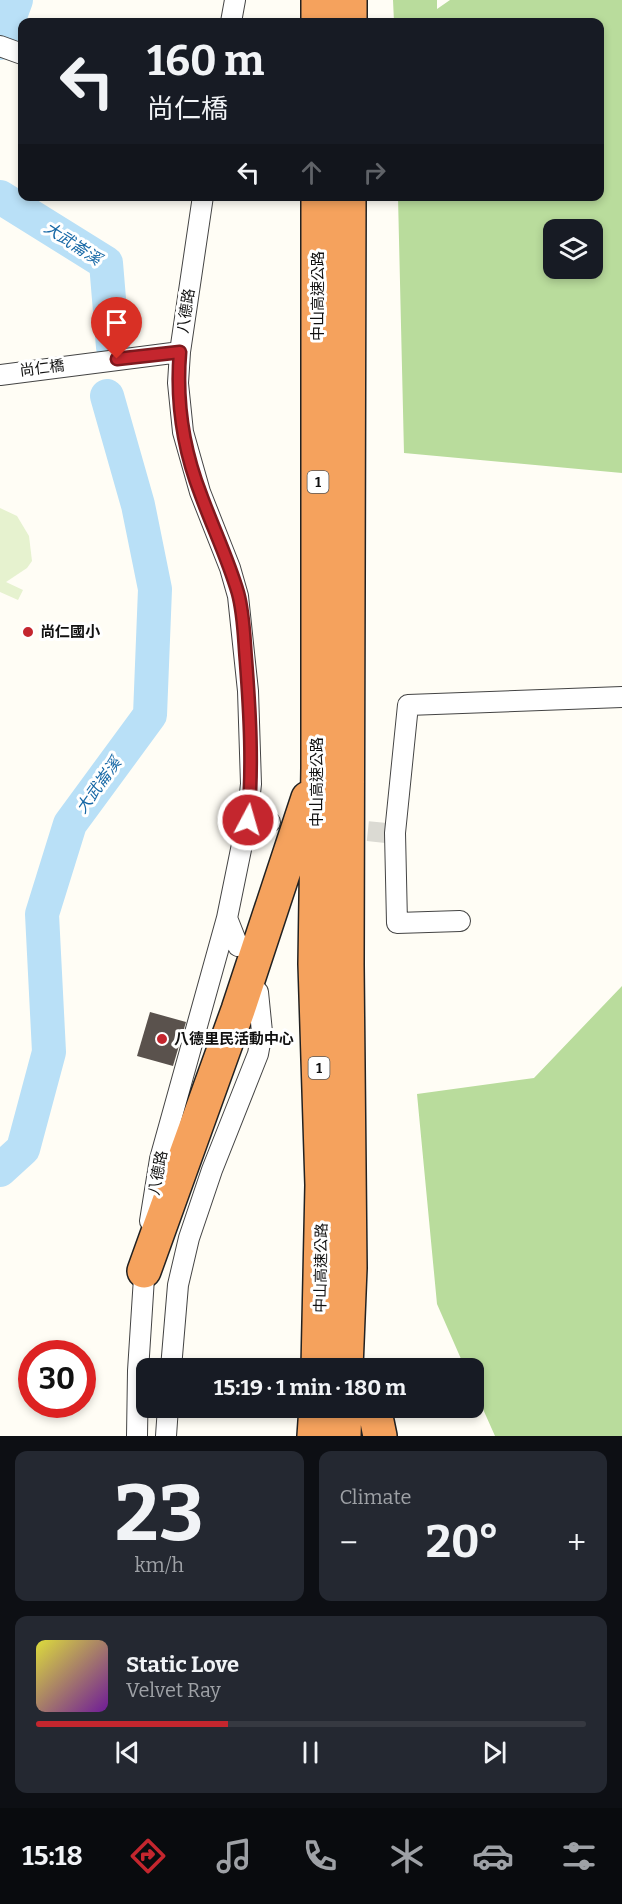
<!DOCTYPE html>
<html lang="en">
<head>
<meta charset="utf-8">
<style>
  :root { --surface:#171b24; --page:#242831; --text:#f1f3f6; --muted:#9ea1a6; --line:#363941; --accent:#c4262e }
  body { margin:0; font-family:Bitter,"Noto Sans TC",serif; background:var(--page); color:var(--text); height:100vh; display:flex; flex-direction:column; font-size:22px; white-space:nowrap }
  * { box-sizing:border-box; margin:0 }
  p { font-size:20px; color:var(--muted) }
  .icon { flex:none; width:33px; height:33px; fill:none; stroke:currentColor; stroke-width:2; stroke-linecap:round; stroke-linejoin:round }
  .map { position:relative; height:1436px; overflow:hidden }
  .sheet { display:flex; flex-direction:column; gap:15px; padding:15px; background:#0d0f14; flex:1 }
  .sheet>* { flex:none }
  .top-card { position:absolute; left:18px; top:18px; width:586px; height:183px; border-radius:12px; box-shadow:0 3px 9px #0003; background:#171b24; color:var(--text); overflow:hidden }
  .controls { position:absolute; left:543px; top:219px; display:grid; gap:12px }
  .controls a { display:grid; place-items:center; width:60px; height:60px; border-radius:12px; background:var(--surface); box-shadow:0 3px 9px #0003; font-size:30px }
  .speed { position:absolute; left:18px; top:1340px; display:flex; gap:12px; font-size:30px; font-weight:700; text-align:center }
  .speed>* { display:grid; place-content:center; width:78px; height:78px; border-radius:50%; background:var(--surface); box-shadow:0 3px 9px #0003; line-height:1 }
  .speed .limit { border:9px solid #d22; background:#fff; color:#111 }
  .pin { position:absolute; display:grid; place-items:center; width:51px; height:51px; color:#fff; margin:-62px -26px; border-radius:50% 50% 50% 0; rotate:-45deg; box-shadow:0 0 6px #0007 }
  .pin .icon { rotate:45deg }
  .me { position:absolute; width:66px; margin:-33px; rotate:6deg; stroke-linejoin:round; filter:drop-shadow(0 0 4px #0008) }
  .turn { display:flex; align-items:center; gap:21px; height:126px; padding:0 30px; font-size:27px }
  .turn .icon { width:78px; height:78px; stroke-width:2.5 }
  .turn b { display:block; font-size:42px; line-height:51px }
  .lanes { display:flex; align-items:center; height:57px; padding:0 30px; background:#0003; justify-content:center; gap:30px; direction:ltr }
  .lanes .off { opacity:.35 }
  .big { font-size:45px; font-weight:700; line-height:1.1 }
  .sheet .widget { flex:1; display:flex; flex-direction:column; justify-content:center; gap:9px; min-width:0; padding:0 21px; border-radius:12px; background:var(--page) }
  .sheet .dial { align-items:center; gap:0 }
  .dial b { font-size:78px; line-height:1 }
  .song { display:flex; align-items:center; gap:18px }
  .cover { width:72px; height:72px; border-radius:9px; background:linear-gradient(135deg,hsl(60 70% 55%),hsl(280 70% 35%)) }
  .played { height:6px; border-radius:3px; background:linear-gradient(90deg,var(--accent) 35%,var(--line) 35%) }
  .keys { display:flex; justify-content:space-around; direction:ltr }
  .heat { display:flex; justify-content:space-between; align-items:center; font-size:33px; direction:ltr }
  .sheet .tiles { flex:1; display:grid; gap:15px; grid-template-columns:1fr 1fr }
  .widget:last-child { grid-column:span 2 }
  .trip { position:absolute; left:136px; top:1358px; width:348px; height:60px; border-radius:12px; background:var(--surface); box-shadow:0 3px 9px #0003; font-weight:700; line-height:60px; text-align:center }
  .tab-bar { display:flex; height:96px; justify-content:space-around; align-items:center; background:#090b0e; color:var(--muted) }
  .tab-bar .icon { width:42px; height:42px }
  .tab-bar .current { color:var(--accent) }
  .tab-bar b { font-size:27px; color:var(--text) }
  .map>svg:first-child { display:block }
  .forest { fill:#b9dc9c; fill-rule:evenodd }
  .pitch { fill:#e6f2cf }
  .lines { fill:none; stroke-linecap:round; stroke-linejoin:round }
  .river { stroke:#b9e0f7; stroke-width:34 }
  .building { fill:#5a524d }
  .street-tunnel { stroke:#dbdad3; stroke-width:20; stroke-dasharray:20 10; stroke-linecap:butt }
  .street-casing { stroke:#444; stroke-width:22 }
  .highway-casing { stroke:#222; stroke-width:36 }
  .street { stroke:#fff; stroke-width:20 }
  .highway { stroke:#f5a25d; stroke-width:33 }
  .route-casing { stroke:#7f191e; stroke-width:15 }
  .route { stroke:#c4262e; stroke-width:10 }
  .poi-dot { fill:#c4262e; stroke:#fff; stroke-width:2 }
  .labels { text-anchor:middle; stroke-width:6; stroke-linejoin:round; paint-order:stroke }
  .shield { fill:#fff; stroke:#585858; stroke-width:1.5 }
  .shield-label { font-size:14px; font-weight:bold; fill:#111 }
  .street-label { font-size:15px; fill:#111; stroke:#fff }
  .poi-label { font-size:15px; font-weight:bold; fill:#111; stroke:#fff; text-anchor:start }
  .water-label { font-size:16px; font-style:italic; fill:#1768a6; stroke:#fff }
</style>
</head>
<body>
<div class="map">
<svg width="622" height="1436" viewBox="0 0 622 1436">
  <rect width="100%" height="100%" fill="#fffdf5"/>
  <path class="forest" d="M 393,0 L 437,0 L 437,9 L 450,0 L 622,0 L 622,473 L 404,453 L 398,197 L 600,196 L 600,22 L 394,22 ZM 554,230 L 592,230 L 592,268 L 554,268 Z
    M 622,986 L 622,1436 L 495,1436 L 474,1389 L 474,1368 L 465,1368 L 437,1304 L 417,1094 L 534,1078 Z"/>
  <path class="pitch" d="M 0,508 L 17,516 L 29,536 L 32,561 L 27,568 L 6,582 L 23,590 L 18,600 L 0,592 Z"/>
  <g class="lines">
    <path class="river" d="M 0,43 L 16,0
      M 0,197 L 106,263 L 113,347
      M 0,1170 L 23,1149 L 49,1052 L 42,914 L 70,824 L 150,715 L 155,589 L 138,505 L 107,396"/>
  </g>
  <path class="building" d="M 150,1012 L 186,1022 L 173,1066 L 137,1056 Z"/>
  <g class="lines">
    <path class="street-tunnel" d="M 338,828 L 386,833"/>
    <g class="street-casing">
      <path id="street" d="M 231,22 L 235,0
        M 0,46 L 22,54
        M 0,375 L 180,352
        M 247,820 L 270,822
        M 227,918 L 238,946
        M 460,921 L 397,923 L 395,833 L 408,705 L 622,697
        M 150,1221 L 160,1159 L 227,918 L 247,820 L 251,784 L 248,691 L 238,596 L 230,568 L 200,492 L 183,432 L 178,383 L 180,352 L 203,196
        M 171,1368 L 178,1285 L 189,1238 L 212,1170 L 258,1054 L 262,1032 L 258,992
        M 137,1436 L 138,1371 L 145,1262
        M 166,1436 L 168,1407"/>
    </g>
    <g class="highway-casing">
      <path id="highway" d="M 318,0 L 318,22
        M 350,22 L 350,0
        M 144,1271 L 238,1010 L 308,798
        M 318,1368 L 322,1185 L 315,964 L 318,768 L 318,196
        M 346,1368 L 350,1268 L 347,965 L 349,196
        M 374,1407 L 380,1436
        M 314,1436 L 316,1407
        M 344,1436 L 345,1407"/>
    </g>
    <use href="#street" class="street"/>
    <use href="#highway" class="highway"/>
  </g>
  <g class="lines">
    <g class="route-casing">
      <path id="route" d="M 117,359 L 180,352 C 176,400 183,449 201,495 C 213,528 228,559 238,593 C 244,615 244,638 246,661 C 250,714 253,767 248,820"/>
    </g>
    <use href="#route" class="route"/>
  </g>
  <g class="poi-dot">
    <circle cx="28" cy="632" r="6"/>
    <circle cx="162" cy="1039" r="6"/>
  </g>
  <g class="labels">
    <g class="shield">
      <rect x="307.5" y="471" width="21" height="22" rx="4.5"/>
      <rect x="308.5" y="1057" width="21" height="22" rx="4.5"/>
    </g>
    <g class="shield-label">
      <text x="318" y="487">1</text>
      <text x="319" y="1073">1</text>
    </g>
    <g class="street-label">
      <text transform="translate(318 296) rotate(-90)" y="5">中山高速公路</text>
      <text transform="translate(186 311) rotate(-81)" y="5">八德路</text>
      <text transform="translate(42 368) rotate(-7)" y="5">尚仁橋</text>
      <text transform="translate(317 782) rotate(-90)" y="5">中山高速公路</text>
      <text transform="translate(158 1173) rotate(-79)" y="5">八德路</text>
      <text transform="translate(321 1268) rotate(-89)" y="5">中山高速公路</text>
    </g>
    <g class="poi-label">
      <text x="40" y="637">尚仁國小</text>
      <text x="174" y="1044">八德里民活動中心</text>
    </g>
    <g class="water-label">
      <text transform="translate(73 243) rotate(33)" y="6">大武崙溪</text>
      <text transform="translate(98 785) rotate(-54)" y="6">大武崙溪</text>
    </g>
  </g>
</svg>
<div class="controls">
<a><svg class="icon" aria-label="layers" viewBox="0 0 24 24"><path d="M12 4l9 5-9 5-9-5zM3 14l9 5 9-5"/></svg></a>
</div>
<div class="speed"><div class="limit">30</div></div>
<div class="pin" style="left:117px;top:359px;background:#d93025"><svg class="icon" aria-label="arrive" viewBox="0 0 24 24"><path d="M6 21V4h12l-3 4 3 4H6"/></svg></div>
<svg class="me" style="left:248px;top:820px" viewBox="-20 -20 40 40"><circle r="17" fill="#c4262e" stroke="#fff" stroke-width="3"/><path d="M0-11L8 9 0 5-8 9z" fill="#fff"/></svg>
<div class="trip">15:19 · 1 min · 180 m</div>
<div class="top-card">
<div class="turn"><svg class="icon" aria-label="left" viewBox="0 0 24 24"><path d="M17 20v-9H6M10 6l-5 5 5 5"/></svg><div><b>160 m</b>尚仁橋</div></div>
<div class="lanes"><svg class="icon" aria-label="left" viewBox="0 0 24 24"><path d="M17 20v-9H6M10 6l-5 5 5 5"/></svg><svg class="icon off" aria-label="ahead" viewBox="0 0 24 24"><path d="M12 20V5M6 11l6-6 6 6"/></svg><svg class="icon off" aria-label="right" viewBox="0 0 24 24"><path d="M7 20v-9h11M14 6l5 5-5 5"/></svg></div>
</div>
</div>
<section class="sheet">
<div class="tiles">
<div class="widget dial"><b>23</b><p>km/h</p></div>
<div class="widget"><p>Climate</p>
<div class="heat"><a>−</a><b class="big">20°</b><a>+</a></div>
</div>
<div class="widget">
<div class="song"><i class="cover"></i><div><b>Static Love</b><p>Velvet Ray</p></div></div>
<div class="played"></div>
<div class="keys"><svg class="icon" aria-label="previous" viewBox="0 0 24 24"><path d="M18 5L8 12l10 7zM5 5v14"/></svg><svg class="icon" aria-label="pause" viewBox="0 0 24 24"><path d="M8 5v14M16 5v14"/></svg><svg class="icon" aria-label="next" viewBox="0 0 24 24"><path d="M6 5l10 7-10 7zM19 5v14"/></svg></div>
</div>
</div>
</section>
<nav class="tab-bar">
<b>15:18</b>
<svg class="icon current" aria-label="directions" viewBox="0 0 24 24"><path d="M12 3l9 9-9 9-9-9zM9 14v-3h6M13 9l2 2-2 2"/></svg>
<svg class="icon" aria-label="music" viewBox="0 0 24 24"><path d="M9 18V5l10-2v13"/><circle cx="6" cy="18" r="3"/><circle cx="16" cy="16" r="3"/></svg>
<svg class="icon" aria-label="phone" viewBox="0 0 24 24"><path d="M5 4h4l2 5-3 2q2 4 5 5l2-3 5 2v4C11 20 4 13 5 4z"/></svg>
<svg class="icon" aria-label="climate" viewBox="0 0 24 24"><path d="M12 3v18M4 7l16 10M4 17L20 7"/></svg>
<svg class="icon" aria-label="car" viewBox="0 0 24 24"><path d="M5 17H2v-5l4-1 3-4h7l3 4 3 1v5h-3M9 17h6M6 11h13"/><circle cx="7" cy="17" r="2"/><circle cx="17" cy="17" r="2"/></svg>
<svg class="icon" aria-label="filters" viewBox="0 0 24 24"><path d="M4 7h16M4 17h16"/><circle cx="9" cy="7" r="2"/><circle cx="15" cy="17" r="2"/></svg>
</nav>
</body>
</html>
